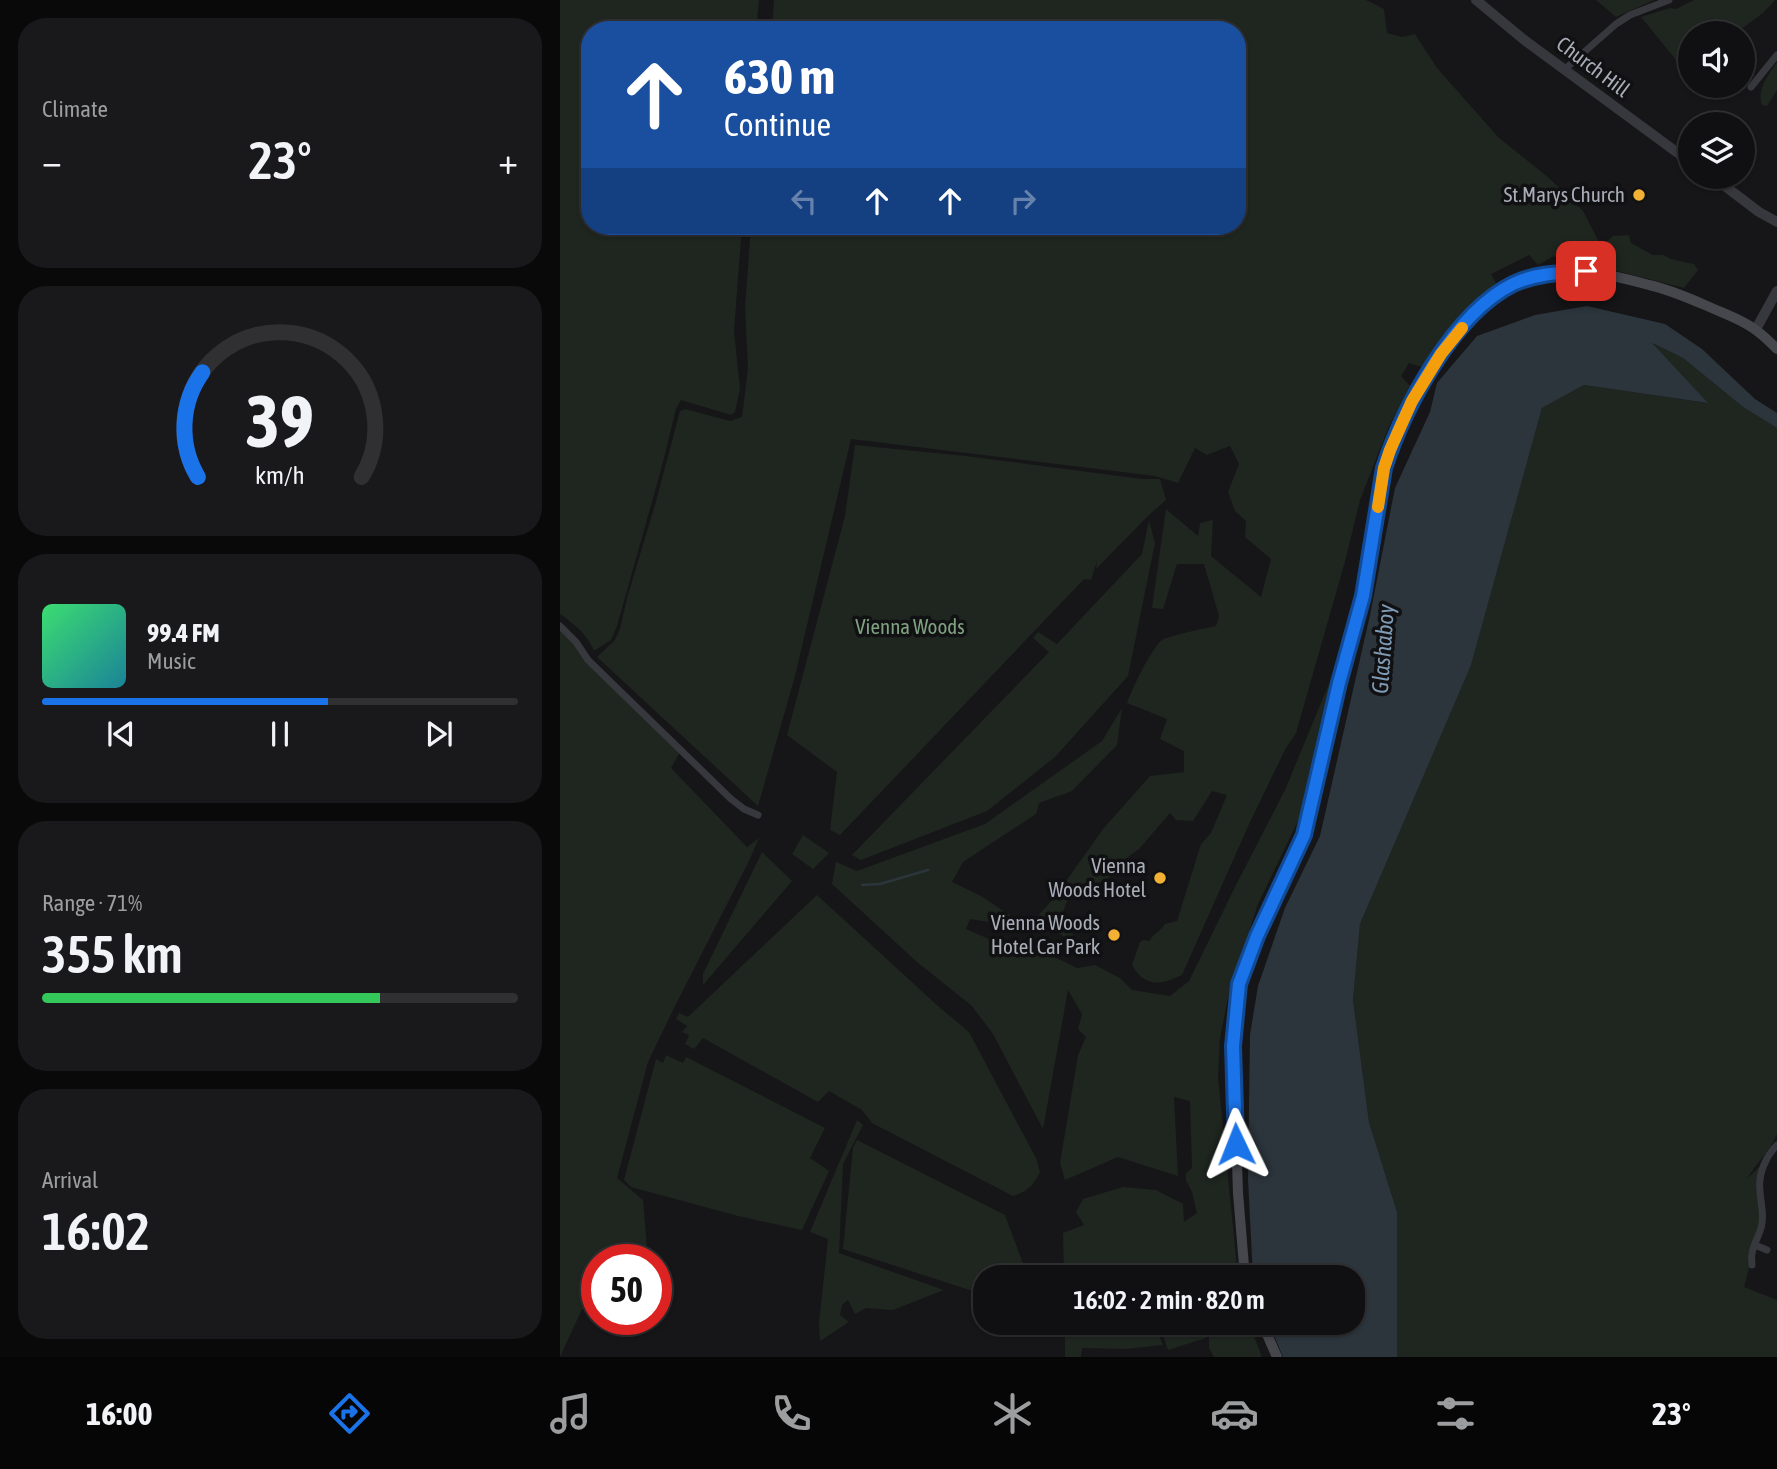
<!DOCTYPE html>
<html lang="en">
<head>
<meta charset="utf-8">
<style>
  :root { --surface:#101012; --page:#19191b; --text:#f1f3f6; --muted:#9c9d9f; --line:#303032; --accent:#1a73e8 }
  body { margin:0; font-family:"Asap Condensed",sans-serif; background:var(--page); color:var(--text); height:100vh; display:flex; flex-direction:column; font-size:26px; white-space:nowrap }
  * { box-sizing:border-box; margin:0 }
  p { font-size:23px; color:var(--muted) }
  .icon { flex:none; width:38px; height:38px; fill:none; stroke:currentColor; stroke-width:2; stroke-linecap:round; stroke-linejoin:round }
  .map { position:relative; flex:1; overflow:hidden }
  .drawer { display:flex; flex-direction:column; gap:18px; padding:18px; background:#09090a; width:560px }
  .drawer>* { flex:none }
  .banner { position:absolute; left:21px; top:21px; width:665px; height:214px; border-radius:28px; box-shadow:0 2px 5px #0004,0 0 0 2px var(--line); background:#1a4fa0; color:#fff; overflow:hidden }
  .buttons { position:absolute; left:1118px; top:21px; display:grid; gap:14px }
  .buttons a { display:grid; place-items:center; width:77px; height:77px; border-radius:50%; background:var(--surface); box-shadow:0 2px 5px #0004,0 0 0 2px var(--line); font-size:35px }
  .speed { position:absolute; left:21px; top:1244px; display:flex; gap:14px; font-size:35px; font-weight:700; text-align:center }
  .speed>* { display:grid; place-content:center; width:91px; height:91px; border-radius:50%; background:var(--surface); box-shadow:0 2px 5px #0004,0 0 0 2px var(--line); line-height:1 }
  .speed .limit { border:10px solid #d22; background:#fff; color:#111 }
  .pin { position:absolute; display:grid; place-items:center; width:60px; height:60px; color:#fff; margin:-30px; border-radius:14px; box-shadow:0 4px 10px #0006 }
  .me { position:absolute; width:77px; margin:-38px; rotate:358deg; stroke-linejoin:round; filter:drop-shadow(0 0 5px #0008) }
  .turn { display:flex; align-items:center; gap:24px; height:147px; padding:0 28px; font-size:32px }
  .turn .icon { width:91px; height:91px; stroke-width:2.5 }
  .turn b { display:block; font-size:49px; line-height:60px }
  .lanes { display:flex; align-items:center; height:66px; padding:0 28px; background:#0003; justify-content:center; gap:35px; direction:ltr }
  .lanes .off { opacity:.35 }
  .big { font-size:52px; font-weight:600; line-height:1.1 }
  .drawer .widget { flex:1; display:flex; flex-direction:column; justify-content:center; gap:10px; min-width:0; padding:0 24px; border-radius:28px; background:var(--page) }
  .drawer .dial { align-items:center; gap:0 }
  .dial svg { height:182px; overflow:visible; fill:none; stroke:var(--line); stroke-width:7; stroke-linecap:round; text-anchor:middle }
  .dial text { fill:var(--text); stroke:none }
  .song { display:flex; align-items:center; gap:21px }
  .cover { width:84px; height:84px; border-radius:10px; background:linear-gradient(135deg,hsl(140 70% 55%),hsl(190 70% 35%)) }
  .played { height:7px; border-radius:4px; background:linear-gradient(90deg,var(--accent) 60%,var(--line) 60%) }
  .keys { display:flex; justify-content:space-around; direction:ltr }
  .heat { display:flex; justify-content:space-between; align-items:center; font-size:38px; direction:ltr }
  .charge { height:10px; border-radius:5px; background:linear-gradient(90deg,#34c759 71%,var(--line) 0) }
  .trip { position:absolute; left:413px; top:1265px; width:392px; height:70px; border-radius:28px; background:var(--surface); box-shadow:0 2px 5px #0004,0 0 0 2px var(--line); font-weight:600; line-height:70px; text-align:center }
  .tab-bar { display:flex; height:112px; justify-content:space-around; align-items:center; background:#060607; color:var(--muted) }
  .tab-bar .icon { width:49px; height:49px }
  .tab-bar .active { color:var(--accent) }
  .tab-bar b { font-size:32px; color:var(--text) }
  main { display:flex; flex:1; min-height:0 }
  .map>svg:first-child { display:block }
  .green { fill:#1e261f }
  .water { fill:#2c353c }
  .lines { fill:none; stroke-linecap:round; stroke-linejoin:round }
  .stream { stroke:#2c353c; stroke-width:2.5 }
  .minor { stroke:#37383d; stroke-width:7 }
  .tertiary { stroke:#37383d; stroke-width:10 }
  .secondary { stroke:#45474d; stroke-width:10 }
  .route-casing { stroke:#114b97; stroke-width:18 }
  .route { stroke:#1a73e8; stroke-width:12 }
  .slow { stroke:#f59e0b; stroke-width:12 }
  .poi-dot { fill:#f2b134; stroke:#111113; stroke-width:2.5 }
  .labels { text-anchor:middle; stroke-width:7; stroke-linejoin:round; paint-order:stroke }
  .street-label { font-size:21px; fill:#a8adb8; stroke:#111113 }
  .poi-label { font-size:21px; fill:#a8adb8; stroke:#111113; text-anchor:end }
  .park-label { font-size:21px; fill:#7fa381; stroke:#111113 }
  .water-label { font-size:23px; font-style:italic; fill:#7f9bb3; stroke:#111113 }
</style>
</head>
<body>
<main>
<section class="drawer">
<div class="widget"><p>Climate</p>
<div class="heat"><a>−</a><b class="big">23°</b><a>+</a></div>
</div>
<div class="widget dial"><svg viewBox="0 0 100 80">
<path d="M14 69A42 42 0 1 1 86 69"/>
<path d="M14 69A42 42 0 0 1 16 23" stroke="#1a73e8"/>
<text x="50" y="56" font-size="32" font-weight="700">39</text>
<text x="50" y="72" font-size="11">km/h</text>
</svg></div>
<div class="widget">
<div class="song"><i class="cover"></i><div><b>99.4 FM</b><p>Music</p></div></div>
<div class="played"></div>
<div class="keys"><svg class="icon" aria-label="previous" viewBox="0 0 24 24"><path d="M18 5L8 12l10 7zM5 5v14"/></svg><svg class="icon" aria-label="pause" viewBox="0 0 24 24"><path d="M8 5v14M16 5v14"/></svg><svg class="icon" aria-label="next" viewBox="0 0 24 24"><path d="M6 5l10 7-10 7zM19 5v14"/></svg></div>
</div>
<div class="widget"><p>Range · 71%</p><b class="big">355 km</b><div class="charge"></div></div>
<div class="widget"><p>Arrival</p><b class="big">16:02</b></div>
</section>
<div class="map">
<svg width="1217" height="1357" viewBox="0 0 1217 1357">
  <rect width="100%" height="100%" fill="#161618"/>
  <path class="green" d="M 0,0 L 199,0 L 196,30 L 30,30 L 30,226 L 182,226 L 174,331 L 180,389 L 175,412 L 171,415 L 121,400 L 116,409 L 102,466 L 57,626 L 51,640 L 34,651 C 28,635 14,624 0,614 Z
    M 214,0 L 806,0 L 824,9 L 827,33 L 842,37 L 855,34 L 877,68 L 939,138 L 989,178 L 1023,211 L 1041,246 L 1053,236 L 1069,235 L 1071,243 L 1093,255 L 1103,255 L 1111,259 L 1134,264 L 1138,270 L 1124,288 L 1029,264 L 1025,251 L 992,257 L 978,265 L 969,255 L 931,274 L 937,285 L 906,311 L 862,367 L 849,363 L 841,376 L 850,386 L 829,426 L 800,500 L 786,558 L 736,733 L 725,750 L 690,822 L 622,975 C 601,985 585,988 572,965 L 580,942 L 584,940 L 589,941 C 595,932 600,932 605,924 L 617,921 L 641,844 L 651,833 L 667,795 L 652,791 L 633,821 L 616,820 L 610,813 L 579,849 L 561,862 L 560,872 L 511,897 L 506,903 L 501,918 L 513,935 L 510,940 L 474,920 L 494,898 L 543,829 L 590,776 L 624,772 L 624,751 L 600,739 L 607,719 L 567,703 C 572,689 591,649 602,640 C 608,636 646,628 656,626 L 659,616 L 644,564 L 617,564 L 603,609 L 592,608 L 606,509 L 638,536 L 640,523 L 653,520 L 651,556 L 701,597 L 711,559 L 685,537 L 686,521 L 675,511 L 668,492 L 679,464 L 670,446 L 647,455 L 635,448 L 618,483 L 595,476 L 291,439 L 235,676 L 198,806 L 37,657 L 55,640 L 60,629 L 67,598 L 95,505 L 120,411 L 125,409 L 170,421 L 182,417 L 188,368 L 185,308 L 191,226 L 677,226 L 677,30 L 212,30 Z
    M 1036,0 L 1094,0 L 1056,17 Z
    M 1134,0 L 1215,0 L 1203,13 L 1176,33 L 1130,33 L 1130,77 L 1081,17 L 1110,8 L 1116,9 Z
    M 1217,62 L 1217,90 L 1207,106 L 1202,105 C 1196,90 1209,74 1217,62 Z
    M 1089,342 L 1123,358 L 1183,407 L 1217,428 L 1217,1134 C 1210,1151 1196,1163 1187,1179 L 1203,1163 L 1203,1215 L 1184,1287 L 1217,1300 L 1217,1357 L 837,1357 L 837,1212 L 809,1122 L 793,1000 L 800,924 L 911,664 L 982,408 L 1024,385 L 1147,403 Z
    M 295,445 L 406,456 L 582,479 L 600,479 L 606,500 L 588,516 L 536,569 L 537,561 L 531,580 L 524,579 L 280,835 L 270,830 L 277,772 L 227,735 L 285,516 Z
    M 589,520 L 595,543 L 568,676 L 495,757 L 427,811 L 301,860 L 292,855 L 489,652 L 473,638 L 478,632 L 497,644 L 582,554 Z
    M 0,628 L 16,640 L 27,661 L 120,752 L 111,768 L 187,847 L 199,838 L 189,861 L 114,1008 L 88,1062 L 57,1178 L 83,1200 L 88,1260 L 37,1260 L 37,1311 L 22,1309 L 0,1357 Z
    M 775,669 L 761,721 L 739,819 L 698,904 L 669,993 L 660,1038 L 658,1077 L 678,1277 L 635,1277 L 629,1268 L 608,1267 L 608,1275 L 624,1270 L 627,1277 L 504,1277 L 503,1233 L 524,1225 L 516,1212 L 523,1199 L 563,1187 L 596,1190 L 623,1204 L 624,1222 L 637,1213 L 632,1192 L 626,1180 L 626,1173 L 632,1168 L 630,1101 L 614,1097 L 618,1176 L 558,1157 L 505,1180 L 500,1163 L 518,1055 L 526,1037 L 518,1029 L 522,1014 L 508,990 L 483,1129 L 433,1034 L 412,1006 L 357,962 L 272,884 L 276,862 L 297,871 L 425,824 L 542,741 L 562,708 L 557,745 L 512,791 L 479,803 L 476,814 L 403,862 L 392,882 L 421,896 L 451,916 L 448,925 L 410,919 L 406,929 L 438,943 L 462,941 L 517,968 L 535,965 L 560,978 L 572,990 L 610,996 L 629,981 L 676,885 L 725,790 Z
    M 243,835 L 269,853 L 253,869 L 232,854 Z
    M 202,852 L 232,881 L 143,985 L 143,974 Z
    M 257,895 L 378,1006 L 409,1032 L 476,1158 L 480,1172 C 474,1185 467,1192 453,1196 L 312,1123 L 302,1110 L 269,1091 L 258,1102 L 143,1038 L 134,1049 L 125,1044 L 129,1035 L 122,1032 L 127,1026 L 116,1019 L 119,1013 L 128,1017 Z
    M 106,1055 L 123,1063 L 126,1057 L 265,1128 L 250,1158 L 269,1171 L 242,1230 L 178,1216 L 71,1187 L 64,1180 L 96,1059 L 103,1063 Z
    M 297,1120 L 303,1125 L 283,1164 L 279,1253 L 384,1290 L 333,1310 L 306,1308 L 295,1314 L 288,1300 L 282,1305 L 280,1315 L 289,1322 L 260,1341 L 259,1323 L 268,1239 L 250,1232 Z
    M 297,1140 L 445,1215 L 468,1277 L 425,1278 L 425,1295 L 283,1249 L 293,1148 Z
    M 505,1323 L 594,1323 L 603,1345 L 566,1349 L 522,1348 L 521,1357 L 505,1357 Z
    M 599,1323 L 641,1323 L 646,1338 L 608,1350 Z
    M 649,1323 L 689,1323 L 702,1357 L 654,1357 L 649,1348 Z"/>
  <path class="water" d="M 1027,306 L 1105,324 L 1142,349 L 1195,399 L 1217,413 L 1217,428 L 1183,407 L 1123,358 L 1092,343 L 1148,403 L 1024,385 L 982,408 L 911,665 L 800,924 L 793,1000 L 809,1122 L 837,1212 L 837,1357 L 723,1357 L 709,1323 L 793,1323 L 793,1278 L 693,1277 L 688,1179 L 690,1035 L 698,986 L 725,908 L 760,836 L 810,615 L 835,488 L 870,412 L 877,383 L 917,336 L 975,315 Z"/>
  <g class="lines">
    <path class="stream" d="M 302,885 L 320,884 L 368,870"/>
    <path class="minor" d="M 1005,69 L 1056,24 L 1070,15 L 1109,0
      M 1191,87 L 1217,55
      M 0,626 L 16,642 L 28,660 L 171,799 L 184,809 L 198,815
      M 1195,1245 L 1207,1250
      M 1192,1265 C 1192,1261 1191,1257 1192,1254 C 1193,1243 1201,1234 1202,1223 C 1204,1211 1200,1201 1200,1190 C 1198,1174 1206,1156 1217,1145"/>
    <path class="tertiary" d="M 916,0 L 963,39 L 1130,162
      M 1153,177 L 1199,212 L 1217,222
      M 1196,329 L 1217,291"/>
    <path class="secondary" d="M 685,1278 L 678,1193 L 673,1046 L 679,984 L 697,936 L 744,835 L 779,683 L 803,596 L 824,468 C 845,404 899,301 968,278 C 1008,265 1050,274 1089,285 C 1112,290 1133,300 1154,309 C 1168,315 1185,321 1197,331 C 1204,336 1211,343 1217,349
      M 702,1323 L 717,1357"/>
  </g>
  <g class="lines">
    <g class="route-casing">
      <path id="route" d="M 676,1144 L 673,1046 L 679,984 L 697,936 L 744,835 L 779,683 L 803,596 L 824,468 C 844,407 893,314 953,284 C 976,273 1002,273 1026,271"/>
    </g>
    <use href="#route" class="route"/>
    <path class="slow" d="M 818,507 L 824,468 L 830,450 L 852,401 L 881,354 L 902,328"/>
  </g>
  <g class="poi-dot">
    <circle cx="1079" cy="195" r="7"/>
    <circle cx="600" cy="878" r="7"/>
    <circle cx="554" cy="935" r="7"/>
  </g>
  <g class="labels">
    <g class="street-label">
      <text transform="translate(1033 67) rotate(37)" y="7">Church Hill</text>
    </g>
    <g class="poi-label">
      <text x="1065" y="202">St.Marys Church</text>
      <text x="586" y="873">Vienna<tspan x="586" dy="24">Woods Hotel</tspan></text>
      <text x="540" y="930">Vienna Woods<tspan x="540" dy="24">Hotel Car Park</tspan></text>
    </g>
    <g class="park-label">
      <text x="350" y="634">Vienna Woods</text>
    </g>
    <g class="water-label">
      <text transform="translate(823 649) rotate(-86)" y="8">Glashaboy</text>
    </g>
  </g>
</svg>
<div class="buttons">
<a><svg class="icon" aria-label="sound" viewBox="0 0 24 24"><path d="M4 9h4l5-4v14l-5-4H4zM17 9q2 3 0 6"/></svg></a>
<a><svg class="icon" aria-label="layers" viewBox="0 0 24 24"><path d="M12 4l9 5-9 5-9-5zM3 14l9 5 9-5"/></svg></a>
</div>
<div class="speed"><div class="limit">50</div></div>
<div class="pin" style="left:1026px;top:271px;background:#d93025"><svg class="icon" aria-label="arrive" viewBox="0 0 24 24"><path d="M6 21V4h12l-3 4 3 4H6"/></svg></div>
<svg class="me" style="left:676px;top:1144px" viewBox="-20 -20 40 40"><path d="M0-17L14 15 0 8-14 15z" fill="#1a73e8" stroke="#fff" stroke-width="4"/></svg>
<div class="trip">16:02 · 2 min · 820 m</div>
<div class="banner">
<div class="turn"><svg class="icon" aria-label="ahead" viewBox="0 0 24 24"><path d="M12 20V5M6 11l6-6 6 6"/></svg><div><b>630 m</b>Continue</div></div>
<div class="lanes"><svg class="icon off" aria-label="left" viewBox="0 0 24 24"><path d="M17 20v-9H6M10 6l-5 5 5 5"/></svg><svg class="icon" aria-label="ahead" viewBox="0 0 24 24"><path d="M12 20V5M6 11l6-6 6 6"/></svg><svg class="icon" aria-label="ahead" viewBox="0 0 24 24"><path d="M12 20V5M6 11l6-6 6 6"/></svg><svg class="icon off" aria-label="right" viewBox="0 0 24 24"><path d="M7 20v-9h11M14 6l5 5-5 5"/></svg></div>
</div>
</div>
</main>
<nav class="tab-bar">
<b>16:00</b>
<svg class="icon active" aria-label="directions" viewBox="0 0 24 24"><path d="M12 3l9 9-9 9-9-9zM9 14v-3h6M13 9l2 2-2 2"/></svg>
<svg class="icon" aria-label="music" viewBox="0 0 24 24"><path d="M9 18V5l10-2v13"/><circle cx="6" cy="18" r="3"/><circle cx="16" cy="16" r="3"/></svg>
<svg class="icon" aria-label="phone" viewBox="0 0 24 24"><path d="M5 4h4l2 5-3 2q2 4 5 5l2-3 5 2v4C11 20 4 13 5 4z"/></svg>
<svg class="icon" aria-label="climate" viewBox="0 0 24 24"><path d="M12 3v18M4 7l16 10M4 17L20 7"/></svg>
<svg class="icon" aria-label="car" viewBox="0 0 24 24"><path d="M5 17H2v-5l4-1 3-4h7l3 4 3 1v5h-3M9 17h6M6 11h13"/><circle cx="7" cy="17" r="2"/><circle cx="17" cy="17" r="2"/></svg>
<svg class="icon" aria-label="filters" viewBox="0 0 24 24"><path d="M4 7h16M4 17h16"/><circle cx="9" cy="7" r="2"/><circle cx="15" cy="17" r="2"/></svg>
<b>23°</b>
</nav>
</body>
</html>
